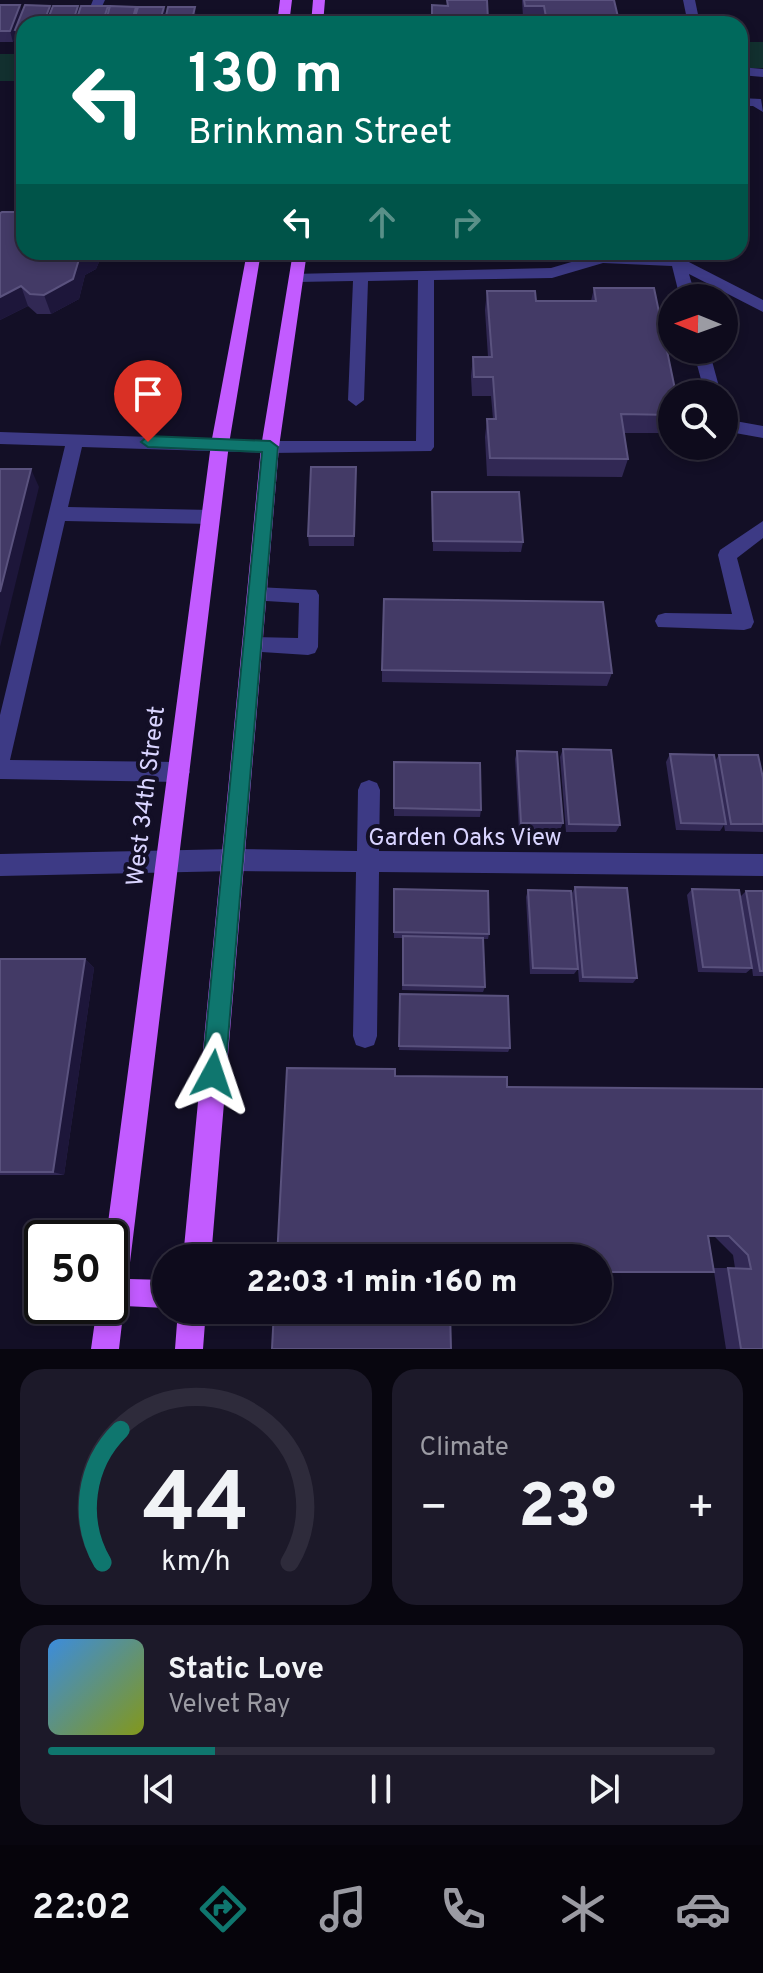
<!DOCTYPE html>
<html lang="en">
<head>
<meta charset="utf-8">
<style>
  :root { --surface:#0e0b1c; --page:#1c1929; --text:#f1f3f6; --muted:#9b9ba3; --line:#2e2b3b; --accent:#0f766e }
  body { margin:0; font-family:Overpass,sans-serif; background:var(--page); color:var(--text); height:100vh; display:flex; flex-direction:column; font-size:30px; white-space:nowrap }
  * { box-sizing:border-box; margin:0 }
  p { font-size:26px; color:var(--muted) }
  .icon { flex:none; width:44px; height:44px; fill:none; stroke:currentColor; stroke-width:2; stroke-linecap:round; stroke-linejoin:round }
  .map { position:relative; height:1349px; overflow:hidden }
  .drawer { display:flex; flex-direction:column; gap:20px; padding:20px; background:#08060f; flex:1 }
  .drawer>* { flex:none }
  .hud { position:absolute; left:16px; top:16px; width:732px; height:244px; border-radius:24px; box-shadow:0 4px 12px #0003,0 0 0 2px var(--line); background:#00695c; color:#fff; overflow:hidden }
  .needle { width:52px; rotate:271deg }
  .controls { position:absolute; left:658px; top:284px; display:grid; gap:16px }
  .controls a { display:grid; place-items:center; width:80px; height:80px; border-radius:50%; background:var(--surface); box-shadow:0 4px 12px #0003,0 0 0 2px var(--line); font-size:40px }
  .speed { position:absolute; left:24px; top:1220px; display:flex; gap:16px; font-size:40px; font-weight:700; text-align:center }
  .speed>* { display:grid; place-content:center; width:104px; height:104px; border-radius:50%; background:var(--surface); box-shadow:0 4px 12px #0003,0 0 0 2px var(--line); line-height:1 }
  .speed .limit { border:4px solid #111; border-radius:12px; background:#fff; color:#111 }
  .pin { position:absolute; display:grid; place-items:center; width:68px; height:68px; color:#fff; margin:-82px -34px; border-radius:50% 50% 50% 0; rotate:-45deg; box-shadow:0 0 8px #0007 }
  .pin .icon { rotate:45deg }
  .me { position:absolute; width:88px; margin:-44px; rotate:5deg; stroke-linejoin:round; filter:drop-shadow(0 0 6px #0008) }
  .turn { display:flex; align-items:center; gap:28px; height:168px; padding:0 40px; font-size:36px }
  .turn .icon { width:104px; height:104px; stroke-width:2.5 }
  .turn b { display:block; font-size:56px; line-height:68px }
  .lanes { display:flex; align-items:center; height:76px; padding:0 40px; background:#0003; justify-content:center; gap:40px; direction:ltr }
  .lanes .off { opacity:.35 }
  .big { font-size:60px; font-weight:800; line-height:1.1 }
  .drawer .widget { flex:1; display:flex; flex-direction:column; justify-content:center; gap:12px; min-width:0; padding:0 28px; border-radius:24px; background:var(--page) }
  .drawer .dial { align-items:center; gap:0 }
  .dial svg { height:208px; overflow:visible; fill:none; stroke:var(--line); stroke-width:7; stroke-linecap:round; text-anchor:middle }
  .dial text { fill:var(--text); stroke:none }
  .song { display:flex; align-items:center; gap:24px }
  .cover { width:96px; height:96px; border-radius:12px; background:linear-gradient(135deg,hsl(210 70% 55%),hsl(70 70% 35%)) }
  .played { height:8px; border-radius:4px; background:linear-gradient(90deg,var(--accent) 25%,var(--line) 25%) }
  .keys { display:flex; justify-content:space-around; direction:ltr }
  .heat { display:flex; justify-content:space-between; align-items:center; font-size:44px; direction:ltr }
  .drawer .tiles { flex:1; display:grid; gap:20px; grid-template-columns:1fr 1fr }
  .widget:last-child { grid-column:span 2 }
  .trip { position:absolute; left:152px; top:1244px; width:460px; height:80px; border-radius:40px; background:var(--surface); box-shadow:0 4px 12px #0003,0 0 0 2px var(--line); font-weight:800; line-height:80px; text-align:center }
  .dock { display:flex; height:128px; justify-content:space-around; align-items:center; background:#06040b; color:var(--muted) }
  .dock .icon { width:56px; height:56px }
  .dock .selected { color:var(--accent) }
  .dock b { font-size:36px; color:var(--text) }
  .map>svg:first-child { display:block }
  .green { fill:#12302f }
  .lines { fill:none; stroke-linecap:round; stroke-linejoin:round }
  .minor { fill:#3d3a85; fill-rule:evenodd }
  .major { fill:#c25bff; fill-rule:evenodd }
  .wall { fill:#312854; fill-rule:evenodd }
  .shaded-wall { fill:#1d163a }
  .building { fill:#433a66; stroke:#5a527e; stroke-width:2 }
  .route { fill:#0f766e; stroke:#0a4d48; stroke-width:2 }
  .labels { text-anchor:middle; stroke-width:8; stroke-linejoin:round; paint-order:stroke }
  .street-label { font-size:24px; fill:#d9d4ff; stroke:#130f26 }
</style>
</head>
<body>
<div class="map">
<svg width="763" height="1349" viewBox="0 0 763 1349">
  <rect width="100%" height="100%" fill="#130f26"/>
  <path class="green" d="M 740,42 L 763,42 L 763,68 L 740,68 Z
    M 0,54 L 24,54 L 24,81 L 0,81 Z"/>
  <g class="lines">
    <path class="minor" d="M 93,0 L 105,0 L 99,13 L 89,10 Z
      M 683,0 L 695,0 L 700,24 L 688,24 Z
      M 740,67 L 763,69 L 763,77 L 740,75 Z
      M 740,98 L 761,99 L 763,112 L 753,106 L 740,106 Z
      M 602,253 L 683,259 L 763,300 L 763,312 L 689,274 L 696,298 L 680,298 L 672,266 L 603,263 L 552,278 L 434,280 L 434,447 L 431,451 L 270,453 L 82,447 L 68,507 L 211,510 L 220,517 L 211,524 L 65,521 L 10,760 L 179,762 L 186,765 L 190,772 L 186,779 L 179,782 L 0,779 L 0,715 L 65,446 L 0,444 L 0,432 L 270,441 L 416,441 L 418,280 L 368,281 L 364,400 L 356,406 L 348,400 L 353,281 L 297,282 L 289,277 L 292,274 L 551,268 Z
      M 693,350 L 709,350 L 721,394 L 705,394 Z
      M 724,419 L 763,426 L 763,438 L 724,431 Z
      M 763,521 L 763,538 L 737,558 L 754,622 L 751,628 L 744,630 L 658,627 L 655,621 L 658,615 L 665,613 L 732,614 L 718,555 L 720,550 Z
      M 257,587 L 316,590 L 319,595 L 318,647 L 315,653 L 308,655 L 245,651 L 242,645 L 245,639 L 252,637 L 298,638 L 299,603 L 250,600 L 247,595 L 250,590 Z
      M 369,780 L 377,783 L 380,790 L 379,851 L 763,854 L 763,876 L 379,872 L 377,1036 L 374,1045 L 365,1048 L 356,1045 L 353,1036 L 356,872 L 233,871 L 0,876 L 0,854 L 233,849 L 357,851 L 358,790 L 361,783 Z"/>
    <path class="major" d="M 280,0 L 292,0 L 289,24 L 277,24 Z
      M 313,0 L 325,0 L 323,24 L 311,24 Z
      M 247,252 L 261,252 L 229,444 L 128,1279 L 166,1280 L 166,1308 L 124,1306 L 119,1349 L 91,1349 L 97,1306 L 110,1306 L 110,1238 L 106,1238 L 211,444 Z
      M 293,252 L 307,252 L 279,447 L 211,1258 L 183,1258 L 261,447 Z
      M 178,1310 L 206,1310 L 203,1349 L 175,1349 Z"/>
  </g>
  <path class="wall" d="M 447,0 L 487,0 L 488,24 L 432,24 L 432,5 L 447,6 Z
    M 522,0 L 614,0 L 618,17 L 617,24 L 544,24 L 543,17 L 523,17 Z
    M 0,5 L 20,5 L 22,13 L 50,6 L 51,11 L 109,11 L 136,7 L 137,12 L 164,7 L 166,17 L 196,19 L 195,24 L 24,24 L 24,42 L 18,42 L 16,35 L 13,42 L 0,42 Z
    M 0,213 L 24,252 L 99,262 L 96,269 L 85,275 L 79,299 L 51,314 L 37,314 L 28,306 L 0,320 Z
    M 594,288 L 672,394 L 672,433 L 624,433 L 628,459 L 622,477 L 487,476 L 485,437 L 487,419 L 493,419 L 491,396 L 472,396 L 471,376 L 473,357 L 488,357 L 485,310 L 487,291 L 536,301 L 591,301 Z
    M 356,477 L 354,546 L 309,546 L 308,536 Z
    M 432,492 L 523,542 L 521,552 L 433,551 Z
    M 382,670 L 612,673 L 607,686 L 382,682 Z
    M 563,749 L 620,825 L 616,832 L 566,832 L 560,757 Z
    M 517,751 L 563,823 L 560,830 L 519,830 L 515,759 Z
    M 670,754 L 715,761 L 719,755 L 763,778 L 763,832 L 725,831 L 724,825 L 720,831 L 676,830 L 666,762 Z
    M 394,762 L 481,810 L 480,817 L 394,816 Z
    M 575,887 L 637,978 L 633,983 L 579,982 L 572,893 Z
    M 394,889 L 489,934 L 488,939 L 483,939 L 485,987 L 483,992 L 402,990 L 403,938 L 394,938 Z
    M 692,889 L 740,897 L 746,891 L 763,891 L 763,976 L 753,976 L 752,968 L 746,973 L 698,972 L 687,895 Z
    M 528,890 L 578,969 L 574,974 L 530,974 L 526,897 Z
    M 0,959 L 85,959 L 94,968 L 64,1175 L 0,1175 Z
    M 400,994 L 510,1048 L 508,1052 L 399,1050 Z
    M 395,1076 L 507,1087 L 763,1089 L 763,1349 L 726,1349 L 714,1272 L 598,1258 L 473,1258 L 473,1244 L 449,1244 ZM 709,1237 L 715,1237 L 733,1255 L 735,1268 L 713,1268 Z"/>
  <path class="shaded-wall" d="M 20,5 L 23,17 L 15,30 L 16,35 L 13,42 L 10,31 Z
    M 50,6 L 53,17 L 50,24 L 43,24 Z
    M 78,6 L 81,17 L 79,24 L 72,24 Z
    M 164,7 L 166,18 L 164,24 L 159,24 Z
    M 195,7 L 196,19 L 195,24 L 191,24 Z
    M 86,252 L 96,252 L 99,262 L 96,269 L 85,275 L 79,299 L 51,314 L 44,295 L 80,256 Z
    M 21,286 L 28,306 L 0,320 L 0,297 Z
    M 31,469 L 39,487 L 0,647 L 0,592 Z
    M 85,959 L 94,968 L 64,1175 L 53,1172 Z"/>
  <path class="building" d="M 447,0 L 487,0 L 488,20 L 432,19 L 432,5 L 448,6 Z
    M 524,0 L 614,0 L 618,17 L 546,17 L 544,6 L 525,6 Z
    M 0,5 L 20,5 L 10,31 L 0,31 Z
    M 25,5 L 50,6 L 43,24 L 24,24 L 24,31 L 15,30 Z
    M 53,6 L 78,6 L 72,24 L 46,24 Z
    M 81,6 L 108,6 L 102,24 L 75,24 Z
    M 110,6 L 136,7 L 131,24 L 105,24 Z
    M 138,7 L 164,7 L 159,24 L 133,24 Z
    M 168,7 L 195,7 L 191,24 L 164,24 Z
    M 2,212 L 15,212 L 24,220 L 24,252 L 86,252 L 80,256 L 73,279 L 44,295 L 30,294 L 21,286 L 0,297 L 0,213 Z
    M 594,288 L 654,288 L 676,394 L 672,394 L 672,415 L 621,414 L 628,459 L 490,458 L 487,419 L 496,419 L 493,377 L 474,377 L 473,357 L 492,357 L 487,291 L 535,291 L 536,301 L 596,301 Z
    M 311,467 L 356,467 L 354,536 L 308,536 Z
    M 0,469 L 31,469 L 0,592 Z
    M 432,492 L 519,492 L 523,542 L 433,541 Z
    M 384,599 L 603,602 L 612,673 L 382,670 Z
    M 563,749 L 611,750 L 620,825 L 569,824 Z
    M 517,751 L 557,752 L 563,823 L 521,823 Z
    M 670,754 L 714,755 L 726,824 L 681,823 Z
    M 719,755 L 758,755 L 763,778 L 763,824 L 731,824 Z
    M 394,762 L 480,763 L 481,810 L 394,808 Z
    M 575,887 L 627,888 L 637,978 L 583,977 Z
    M 394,889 L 488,891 L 489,934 L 394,932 Z
    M 692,889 L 739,890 L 752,968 L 703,967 Z
    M 528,890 L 571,891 L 578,969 L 533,968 Z
    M 746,891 L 763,891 L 763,971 L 760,971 Z
    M 403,936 L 483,938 L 485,987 L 403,985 Z
    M 0,959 L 85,959 L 53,1172 L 0,1172 Z
    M 400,994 L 508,996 L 510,1048 L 399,1046 Z
    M 287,1068 L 395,1069 L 395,1076 L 507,1077 L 507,1087 L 763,1089 L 763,1349 L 741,1349 L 728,1268 L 751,1269 L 748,1255 L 729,1236 L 708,1236 L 714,1272 L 598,1272 L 598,1258 L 477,1258 L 477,1244 L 450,1243 L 436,1258 L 277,1258 Z
    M 274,1310 L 450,1310 L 451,1349 L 272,1349 Z"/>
  <path class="route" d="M 148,436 L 270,441 L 278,447 L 225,1074 L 221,1082 L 213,1086 L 205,1082 L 202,1074 L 262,452 L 148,447 L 141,442 Z"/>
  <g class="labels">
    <g class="street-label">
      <text transform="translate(145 796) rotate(-83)" y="8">West 34th Street</text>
      <text x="465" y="845">Garden Oaks View</text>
    </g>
  </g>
</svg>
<div class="controls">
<a><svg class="needle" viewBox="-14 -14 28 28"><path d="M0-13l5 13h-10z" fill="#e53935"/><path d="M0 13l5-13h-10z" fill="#9b9ba3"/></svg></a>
<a><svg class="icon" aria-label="search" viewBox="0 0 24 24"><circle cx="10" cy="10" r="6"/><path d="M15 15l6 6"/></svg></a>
</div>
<div class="speed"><div class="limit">50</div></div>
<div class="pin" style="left:148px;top:442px;background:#d93025"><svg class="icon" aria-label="arrive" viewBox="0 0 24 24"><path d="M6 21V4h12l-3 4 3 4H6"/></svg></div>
<svg class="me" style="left:213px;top:1074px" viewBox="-20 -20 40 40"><path d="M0-17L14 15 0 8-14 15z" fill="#0f766e" stroke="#fff" stroke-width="4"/></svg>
<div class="trip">22:03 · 1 min · 160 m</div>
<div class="hud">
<div class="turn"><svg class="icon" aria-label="left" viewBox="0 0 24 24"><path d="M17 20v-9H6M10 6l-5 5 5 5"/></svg><div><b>130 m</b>Brinkman Street</div></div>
<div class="lanes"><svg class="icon" aria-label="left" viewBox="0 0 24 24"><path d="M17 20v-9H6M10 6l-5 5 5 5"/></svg><svg class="icon off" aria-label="ahead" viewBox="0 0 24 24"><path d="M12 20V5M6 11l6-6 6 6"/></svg><svg class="icon off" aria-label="right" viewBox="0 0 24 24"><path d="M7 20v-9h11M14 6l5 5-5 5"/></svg></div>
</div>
</div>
<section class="drawer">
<div class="tiles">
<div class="widget dial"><svg viewBox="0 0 100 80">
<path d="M14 69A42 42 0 1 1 86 69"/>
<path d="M14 69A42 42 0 0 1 21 18" stroke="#0f766e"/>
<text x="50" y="56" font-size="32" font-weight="700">44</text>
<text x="50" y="72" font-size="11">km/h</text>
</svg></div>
<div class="widget"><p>Climate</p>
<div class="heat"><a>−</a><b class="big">23°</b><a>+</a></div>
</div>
<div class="widget">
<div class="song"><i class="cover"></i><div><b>Static Love</b><p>Velvet Ray</p></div></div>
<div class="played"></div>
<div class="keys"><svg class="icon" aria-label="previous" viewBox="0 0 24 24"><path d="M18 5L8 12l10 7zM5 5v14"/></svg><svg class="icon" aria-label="pause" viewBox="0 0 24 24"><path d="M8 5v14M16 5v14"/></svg><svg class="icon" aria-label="next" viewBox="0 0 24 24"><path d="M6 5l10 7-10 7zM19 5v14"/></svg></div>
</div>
</div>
</section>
<nav class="dock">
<b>22:02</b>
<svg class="icon selected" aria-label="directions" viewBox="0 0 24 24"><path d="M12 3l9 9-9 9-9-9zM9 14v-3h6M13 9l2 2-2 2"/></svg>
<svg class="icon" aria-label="music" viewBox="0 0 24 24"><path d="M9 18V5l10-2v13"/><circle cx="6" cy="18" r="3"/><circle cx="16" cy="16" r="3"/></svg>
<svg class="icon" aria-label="phone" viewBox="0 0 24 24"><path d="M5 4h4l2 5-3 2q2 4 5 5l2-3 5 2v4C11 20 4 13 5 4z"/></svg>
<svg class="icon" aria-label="climate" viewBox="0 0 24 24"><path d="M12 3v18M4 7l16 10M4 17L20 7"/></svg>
<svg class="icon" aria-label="car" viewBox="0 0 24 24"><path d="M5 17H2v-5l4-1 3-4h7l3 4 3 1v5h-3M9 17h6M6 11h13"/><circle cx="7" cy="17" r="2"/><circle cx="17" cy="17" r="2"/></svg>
</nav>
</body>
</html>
